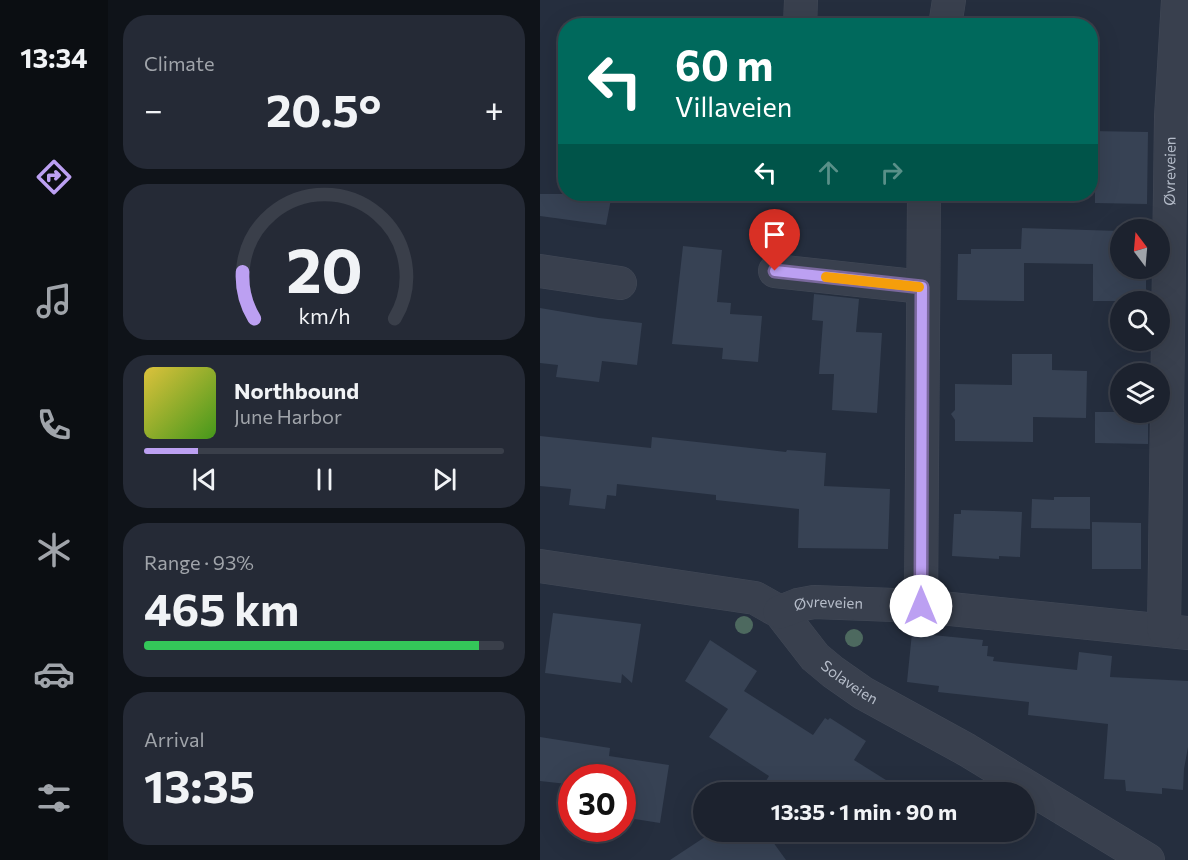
<!DOCTYPE html>
<html lang="en">
<head>
<meta charset="utf-8">
<style>
  :root { --surface:#1c222e; --page:#252a36; --text:#f1f3f6; --muted:#a0a4aa; --line:#3a3f4a; --accent:#bca0f2 }
  body { margin:0; font-family:Commissioner,sans-serif; background:var(--page); color:var(--text); height:100vh; display:flex; flex-direction:column; font-size:22px; white-space:nowrap }
  * { box-sizing:border-box; margin:0 }
  p { font-size:20px; color:var(--muted) }
  .icon { flex:none; width:33px; height:33px; fill:none; stroke:currentColor; stroke-width:2; stroke-linecap:round; stroke-linejoin:round }
  .map { position:relative; flex:1; overflow:hidden }
  .sheet { display:flex; flex-direction:column; gap:15px; padding:15px; background:#0f1319; width:432px }
  .sheet>* { flex:none }
  .guide { position:absolute; left:18px; top:18px; width:540px; height:183px; border-radius:24px; box-shadow:0 6px 24px #0002,0 0 0 2px var(--line); background:#00695c; color:#fff; overflow:hidden }
  .needle { width:39px; rotate:344deg }
  .controls { position:absolute; left:570px; top:219px; display:grid; gap:12px }
  .controls a { display:grid; place-items:center; width:60px; height:60px; border-radius:50%; background:var(--surface); box-shadow:0 6px 24px #0002,0 0 0 2px var(--line); font-size:30px }
  .speed { position:absolute; left:18px; top:764px; display:flex; gap:12px; font-size:30px; font-weight:700; text-align:center }
  .speed>* { display:grid; place-content:center; width:78px; height:78px; border-radius:50%; background:var(--surface); box-shadow:0 6px 24px #0002,0 0 0 2px var(--line); line-height:1 }
  .speed .limit { border:9px solid #d22; background:#fff; color:#111 }
  .pin { position:absolute; display:grid; place-items:center; width:51px; height:51px; color:#fff; margin:-62px -26px; border-radius:50% 50% 50% 0; rotate:-45deg; box-shadow:0 0 6px #0007 }
  .pin .icon { rotate:45deg }
  .me { position:absolute; width:66px; margin:-33px; rotate:0deg; stroke-linejoin:round; filter:drop-shadow(0 0 4px #0008) }
  .turn { display:flex; align-items:center; gap:21px; height:126px; padding:0 18px; font-size:27px }
  .turn .icon { width:78px; height:78px; stroke-width:2.5 }
  .turn b { display:block; font-size:42px; line-height:51px }
  .lanes { display:flex; align-items:center; height:57px; padding:0 18px; background:#0003; justify-content:center; gap:30px; direction:ltr }
  .lanes .off { opacity:.35 }
  .big { font-size:45px; font-weight:700; line-height:1.1 }
  .sheet .card { flex:1; display:flex; flex-direction:column; justify-content:center; gap:9px; min-width:0; padding:0 21px; border-radius:24px; background:var(--page) }
  .sheet .dial { align-items:center; gap:0 }
  .dial svg { height:156px; overflow:visible; fill:none; stroke:var(--line); stroke-width:7; stroke-linecap:round; text-anchor:middle }
  .dial text { fill:var(--text); stroke:none }
  .song { display:flex; align-items:center; gap:18px }
  .cover { width:72px; height:72px; border-radius:9px; background:linear-gradient(135deg,hsl(50 70% 55%),hsl(100 70% 35%)) }
  .played { height:6px; border-radius:3px; background:linear-gradient(90deg,var(--accent) 15%,var(--line) 15%) }
  .keys { display:flex; justify-content:space-around; direction:ltr }
  .heat { display:flex; justify-content:space-between; align-items:center; font-size:33px; direction:ltr }
  .charge { height:9px; border-radius:4px; background:linear-gradient(90deg,#34c759 93%,var(--line) 0) }
  .trip { position:absolute; left:153px; top:782px; width:342px; height:60px; border-radius:30px; background:var(--surface); box-shadow:0 6px 24px #0002,0 0 0 2px var(--line); font-weight:700; line-height:60px; text-align:center }
  main { display:flex; flex:1; min-height:0 }
  .tab-bar { display:flex; flex-direction:column; width:108px; justify-content:space-around; align-items:center; background:#0b0e12; color:var(--muted) }
  .tab-bar .icon { width:42px; height:42px }
  .tab-bar .current { color:var(--accent) }
  .tab-bar b { font-size:27px; color:var(--text) }
  .map>svg:first-child { display:block }
  .building { fill:#374254 }
  .lines { fill:none; stroke-linecap:round; stroke-linejoin:round }
  .minor-casing { stroke:#424957; stroke-width:34 }
  .minor { stroke:#39404e; stroke-width:33 }
  .tree { fill:#4d695f }
  .route-casing { stroke:#7a689d; stroke-width:15 }
  .route { stroke:#bca0f2; stroke-width:10 }
  .slow { stroke:#f59e0b; stroke-width:10 }
  .labels { text-anchor:middle; stroke-width:6; stroke-linejoin:round; paint-order:stroke }
  .street-label { font-size:15px; fill:#b5bcc9; stroke:#1e2533 }
</style>
</head>
<body>
<main>
<nav class="tab-bar">
<b>13:34</b>
<svg class="icon current" aria-label="directions" viewBox="0 0 24 24"><path d="M12 3l9 9-9 9-9-9zM9 14v-3h6M13 9l2 2-2 2"/></svg>
<svg class="icon" aria-label="music" viewBox="0 0 24 24"><path d="M9 18V5l10-2v13"/><circle cx="6" cy="18" r="3"/><circle cx="16" cy="16" r="3"/></svg>
<svg class="icon" aria-label="phone" viewBox="0 0 24 24"><path d="M5 4h4l2 5-3 2q2 4 5 5l2-3 5 2v4C11 20 4 13 5 4z"/></svg>
<svg class="icon" aria-label="climate" viewBox="0 0 24 24"><path d="M12 3v18M4 7l16 10M4 17L20 7"/></svg>
<svg class="icon" aria-label="car" viewBox="0 0 24 24"><path d="M5 17H2v-5l4-1 3-4h7l3 4 3 1v5h-3M9 17h6M6 11h13"/><circle cx="7" cy="17" r="2"/><circle cx="17" cy="17" r="2"/></svg>
<svg class="icon" aria-label="filters" viewBox="0 0 24 24"><path d="M4 7h16M4 17h16"/><circle cx="9" cy="7" r="2"/><circle cx="15" cy="17" r="2"/></svg>
</nav>
<section class="sheet">
<div class="card"><p>Climate</p>
<div class="heat"><a>−</a><b class="big">20.5°</b><a>+</a></div>
</div>
<div class="card dial"><svg viewBox="0 0 100 80">
<path d="M14 69A42 42 0 1 1 86 69"/>
<path d="M14 69A42 42 0 0 1 8 45" stroke="#bca0f2"/>
<text x="50" y="56" font-size="32" font-weight="700">20</text>
<text x="50" y="72" font-size="11">km/h</text>
</svg></div>
<div class="card">
<div class="song"><i class="cover"></i><div><b>Northbound</b><p>June Harbor</p></div></div>
<div class="played"></div>
<div class="keys"><svg class="icon" aria-label="previous" viewBox="0 0 24 24"><path d="M18 5L8 12l10 7zM5 5v14"/></svg><svg class="icon" aria-label="pause" viewBox="0 0 24 24"><path d="M8 5v14M16 5v14"/></svg><svg class="icon" aria-label="next" viewBox="0 0 24 24"><path d="M6 5l10 7-10 7zM19 5v14"/></svg></div>
</div>
<div class="card"><p>Range · 93%</p><b class="big">465 km</b><div class="charge"></div></div>
<div class="card"><p>Arrival</p><b class="big">13:35</b></div>
</section>
<div class="map">
<svg width="648" height="860" viewBox="0 0 648 860">
  <rect width="100%" height="100%" fill="#252e3e"/>
  <path class="building" d="M 550,131 L 608,132 L 607,204 L 555,203 L 555,160 L 550,160 Z
    M 0,194 L 72,194 L 66,225 L 0,216 Z
    M 482,228 L 580,231 L 580,268 L 606,268 L 606,301 L 553,301 L 553,264 L 484,263 L 484,301 L 417,300 L 418,254 L 431,254 L 431,249 L 481,249 Z
    M 143,246 L 182,250 L 177,302 L 191,303 L 190,314 L 222,316 L 218,362 L 182,359 L 183,348 L 132,344 Z
    M 274,294 L 319,299 L 316,332 L 342,333 L 337,413 L 292,410 L 294,374 L 279,374 L 283,321 L 272,320 Z
    M 0,308 L 59,318 L 102,323 L 97,365 L 62,361 L 59,382 L 16,377 L 18,365 L 0,363 Z
    M 472,354 L 512,354 L 512,370 L 547,371 L 546,418 L 493,417 L 493,442 L 415,441 L 415,420 L 411,414 L 415,410 L 415,384 L 472,385 Z
    M 555,412 L 608,412 L 608,444 L 555,443 Z
    M 0,436 L 111,448 L 112,437 L 246,452 L 247,450 L 286,453 L 284,486 L 350,489 L 348,549 L 258,548 L 259,509 L 176,500 L 176,495 L 77,484 L 76,496 L 67,495 L 65,509 L 29,505 L 31,489 L 0,486 Z
    M 514,497 L 550,497 L 550,529 L 491,528 L 492,499 L 514,500 Z
    M 421,510 L 482,512 L 480,557 L 459,556 L 459,559 L 412,556 L 414,514 L 421,514 Z
    M 552,522 L 601,523 L 601,569 L 552,569 Z
    M 13,613 L 101,624 L 92,683 L 82,674 L 81,683 L 5,673 Z
    M 372,633 L 443,640 L 442,646 L 448,646 L 447,656 L 454,657 L 453,661 L 537,670 L 539,652 L 572,656 L 570,677 L 648,681 L 648,747 L 644,769 L 643,790 L 622,788 L 622,794 L 586,791 L 585,780 L 564,779 L 568,724 L 488,715 L 489,702 L 398,692 L 399,686 L 367,682 Z
    M 170,640 L 217,671 L 204,691 L 273,735 L 285,718 L 288,720 L 290,718 L 326,741 L 314,760 L 365,792 L 219,792 L 229,776 L 169,737 L 188,709 L 145,681 Z
    M 0,737 L 70,748 L 69,756 L 129,765 L 120,823 L 82,817 L 82,777 L 32,777 L 32,808 L 30,808 L 31,802 L 25,801 L 27,784 L 0,781 Z
    M 174,831 L 225,831 L 246,860 L 130,860 Z"/>
  <g class="lines">
    <g class="minor-casing">
      <g id="minor">
        <path d="M 260,26 L 261,0"/>
        <path d="M 405,26 L 409,0"/>
        <path d="M 0,271 L 80,283"/>
        <path d="M 235,271 L 383,287"/>
        <path id="s1" d="M 0,566 L 215,598 L 240,612 L 275,657 L 293,672 L 323,693 L 427,750 L 608,860"/>
        <path d="M 381,606 L 384,194"/>
        <path id="s2" d="M 240,612 L 258,605 L 274,602 L 381,606 L 648,633"/>
        <path id="s3" d="M 624,630 L 631,117 L 638,0"/>
      </g>
    </g>
    <use href="#minor" class="minor"/>
  </g>
  <g class="tree">
    <circle cx="204" cy="625" r="9"/>
    <circle cx="314" cy="638" r="9"/>
  </g>
  <g class="lines">
    <g class="route-casing">
      <path id="route" d="M 235,271 L 382,287 L 381,606"/>
    </g>
    <use href="#route" class="route"/>
    <path class="slow" d="M 286,277 L 379,287"/>
  </g>
  <g class="labels">
    <g class="street-label">
      <text dy="5" stroke="none"><textPath href="#s3" startOffset="459">Øvreveien</textPath></text>
      <text dy="5" stroke="none"><textPath href="#s2" startOffset="50">Øvreveien</textPath></text>
      <text dy="5" stroke="none"><textPath href="#s1" startOffset="346">Solaveien</textPath></text>
    </g>
  </g>
</svg>
<div class="controls">
<a><svg class="needle" viewBox="-14 -14 28 28"><path d="M0-13l5 13h-10z" fill="#e53935"/><path d="M0 13l5-13h-10z" fill="#a0a4aa"/></svg></a>
<a><svg class="icon" aria-label="search" viewBox="0 0 24 24"><circle cx="10" cy="10" r="6"/><path d="M15 15l6 6"/></svg></a>
<a><svg class="icon" aria-label="layers" viewBox="0 0 24 24"><path d="M12 4l9 5-9 5-9-5zM3 14l9 5 9-5"/></svg></a>
</div>
<div class="speed"><div class="limit">30</div></div>
<div class="pin" style="left:235px;top:271px;background:#d93025"><svg class="icon" aria-label="arrive" viewBox="0 0 24 24"><path d="M6 21V4h12l-3 4 3 4H6"/></svg></div>
<svg class="me" style="left:381px;top:606px" viewBox="-20 -20 40 40"><circle r="19" fill="#fff"/><path d="M0-13L10 11 0 6-10 11z" fill="#bca0f2"/></svg>
<div class="trip">13:35 · 1 min · 90 m</div>
<div class="guide">
<div class="turn"><svg class="icon" aria-label="left" viewBox="0 0 24 24"><path d="M17 20v-9H6M10 6l-5 5 5 5"/></svg><div><b>60 m</b>Villaveien</div></div>
<div class="lanes"><svg class="icon" aria-label="left" viewBox="0 0 24 24"><path d="M17 20v-9H6M10 6l-5 5 5 5"/></svg><svg class="icon off" aria-label="ahead" viewBox="0 0 24 24"><path d="M12 20V5M6 11l6-6 6 6"/></svg><svg class="icon off" aria-label="right" viewBox="0 0 24 24"><path d="M7 20v-9h11M14 6l5 5-5 5"/></svg></div>
</div>
</div>
</main>
</body>
</html>
